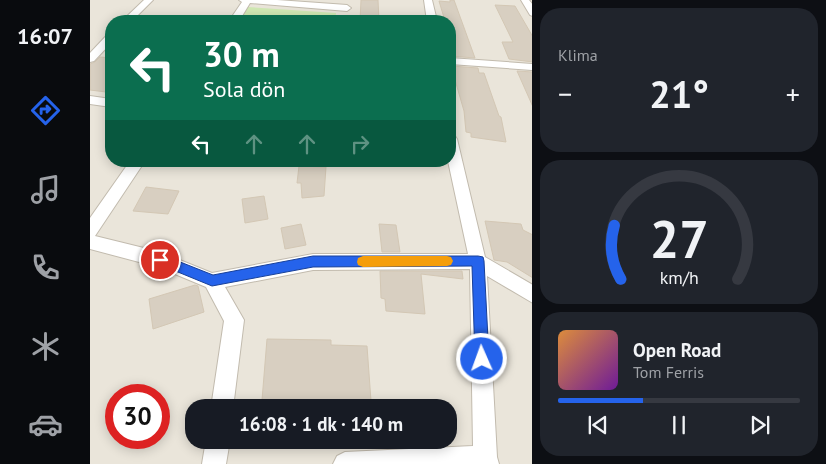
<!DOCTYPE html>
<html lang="tr">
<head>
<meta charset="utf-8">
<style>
  :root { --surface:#171b24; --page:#20242c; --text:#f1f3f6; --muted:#9ea1a6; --line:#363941; --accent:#2563eb }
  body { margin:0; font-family:"PT Sans",sans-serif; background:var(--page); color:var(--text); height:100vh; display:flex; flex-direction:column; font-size:19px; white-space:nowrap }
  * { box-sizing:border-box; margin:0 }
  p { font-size:16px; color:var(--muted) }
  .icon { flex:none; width:28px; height:28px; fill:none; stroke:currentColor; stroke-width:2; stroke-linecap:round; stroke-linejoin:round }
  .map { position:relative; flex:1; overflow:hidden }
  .drawer { display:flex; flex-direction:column; gap:8px; padding:8px; background:#0d0f14; width:294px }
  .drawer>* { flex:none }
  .hud { position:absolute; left:15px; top:15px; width:351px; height:152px; border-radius:20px; box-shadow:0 2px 12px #0003; background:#0b6e4f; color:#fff; overflow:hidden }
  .speed { position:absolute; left:15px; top:384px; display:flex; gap:10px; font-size:25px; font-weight:700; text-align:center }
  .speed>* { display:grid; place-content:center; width:65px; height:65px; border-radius:50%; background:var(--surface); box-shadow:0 2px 12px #0003; line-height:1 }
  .speed .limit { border:8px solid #d22; background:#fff; color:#111 }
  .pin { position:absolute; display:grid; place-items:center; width:42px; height:42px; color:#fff; margin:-21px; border:2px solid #fff; border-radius:50%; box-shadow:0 1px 5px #0007 }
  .me { position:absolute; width:55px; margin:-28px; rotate:358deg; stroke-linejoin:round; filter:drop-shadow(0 0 4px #0008) }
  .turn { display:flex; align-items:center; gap:18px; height:105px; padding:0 15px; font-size:22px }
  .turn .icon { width:65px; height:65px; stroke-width:2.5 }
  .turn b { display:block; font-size:35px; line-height:42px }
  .lanes { display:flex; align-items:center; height:48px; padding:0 15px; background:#0003; justify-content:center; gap:25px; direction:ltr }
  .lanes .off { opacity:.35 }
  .big { font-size:38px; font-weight:700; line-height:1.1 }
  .drawer .tile { flex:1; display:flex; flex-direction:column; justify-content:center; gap:8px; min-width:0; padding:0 18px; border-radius:20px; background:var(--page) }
  .drawer .dial { align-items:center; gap:0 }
  .dial svg { height:130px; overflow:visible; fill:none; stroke:var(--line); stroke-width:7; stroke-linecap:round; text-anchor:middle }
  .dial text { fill:var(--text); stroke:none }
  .song { display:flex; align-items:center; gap:15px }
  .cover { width:60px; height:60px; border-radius:8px; background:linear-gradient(135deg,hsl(30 70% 55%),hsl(280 70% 35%)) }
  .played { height:5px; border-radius:2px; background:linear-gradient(90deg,var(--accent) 35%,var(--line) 35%) }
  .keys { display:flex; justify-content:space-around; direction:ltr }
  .heat { display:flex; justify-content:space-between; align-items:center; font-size:28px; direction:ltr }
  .trip { position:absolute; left:95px; top:399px; width:272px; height:50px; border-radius:20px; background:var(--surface); box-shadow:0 2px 12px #0003; font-weight:700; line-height:50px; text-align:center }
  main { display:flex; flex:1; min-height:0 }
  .tab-bar { display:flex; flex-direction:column; width:90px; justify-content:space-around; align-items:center; background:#090b0e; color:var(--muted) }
  .tab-bar .icon { width:35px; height:35px }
  .tab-bar .selected { color:var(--accent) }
  .tab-bar b { font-size:22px; color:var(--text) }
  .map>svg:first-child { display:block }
  .residential { fill:#eae5da; fill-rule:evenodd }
  .green { fill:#d2eab5 }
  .building { fill:#d8cfc1; stroke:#d3c7b4 }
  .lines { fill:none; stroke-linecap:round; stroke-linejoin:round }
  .street-casing { stroke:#c2bbae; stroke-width:2 }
  .street { fill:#fff; fill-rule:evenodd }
  .route { fill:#2563eb; stroke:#184099 }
  .slow { fill:#f59e0b }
</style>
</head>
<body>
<main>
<nav class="tab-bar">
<b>16:07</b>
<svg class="icon selected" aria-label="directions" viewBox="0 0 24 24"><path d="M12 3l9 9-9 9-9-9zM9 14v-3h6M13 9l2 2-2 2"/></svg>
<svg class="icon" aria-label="music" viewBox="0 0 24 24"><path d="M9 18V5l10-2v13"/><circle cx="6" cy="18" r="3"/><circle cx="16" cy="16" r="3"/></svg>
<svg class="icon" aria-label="phone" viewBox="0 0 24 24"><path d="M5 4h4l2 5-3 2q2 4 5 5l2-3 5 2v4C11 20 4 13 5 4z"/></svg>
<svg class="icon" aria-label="climate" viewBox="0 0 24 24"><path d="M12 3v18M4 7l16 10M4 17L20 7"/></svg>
<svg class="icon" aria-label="car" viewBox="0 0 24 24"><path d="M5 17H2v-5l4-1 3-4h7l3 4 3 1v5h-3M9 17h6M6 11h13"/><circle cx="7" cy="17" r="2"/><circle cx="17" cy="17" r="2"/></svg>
</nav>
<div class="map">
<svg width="443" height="464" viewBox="0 0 443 464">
  <rect width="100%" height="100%" fill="#f6f3ec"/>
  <path class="residential" d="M 0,0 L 442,0 L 442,464 L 0,464 ZM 21,21 L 360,21 L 360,161 L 21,161 ZM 26,395 L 69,395 L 69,438 L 26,438 ZM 104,408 L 359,408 L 359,440 L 104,440 Z"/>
  <path class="green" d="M 158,7 L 246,13 L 245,21 L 149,21 Z"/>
  <path class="building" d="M 271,0 L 288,0 L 289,21 L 270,21 Z
    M 360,0 L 364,0 L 385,58 L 360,56 L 360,21 L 355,21 L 349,1 L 360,2 Z
    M 405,5 L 425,6 L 443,37 L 443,62 L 419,59 L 412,42 L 423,42 Z
    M 10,57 L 21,58 L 21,86 L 16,92 L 0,90 L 0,64 L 5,62 Z
    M 361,66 L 388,68 L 389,73 L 394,73 L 409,116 L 411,117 L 416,142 L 381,137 L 381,133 L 376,132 L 374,111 Z
    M 427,71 L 443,72 L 443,107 Z
    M 209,166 L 236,167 L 234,196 L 212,198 L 211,183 L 207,183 Z
    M 56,187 L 89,191 L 78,214 L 43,211 Z
    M 174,196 L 178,219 L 155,223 L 152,199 Z
    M 395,221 L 431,224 L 433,230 L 443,235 L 443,278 L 417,262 L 404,260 Z
    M 211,224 L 216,245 L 195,249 L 191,228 Z
    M 289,224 L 306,225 L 310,252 L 292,252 Z
    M 290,271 L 372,271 L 373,279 L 331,274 L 335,314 L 296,311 L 295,299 L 291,298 Z
    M 105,285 L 108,286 L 114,312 L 63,329 L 59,299 Z
    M 177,339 L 241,340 L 241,345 L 277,346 L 281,401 L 172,400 Z"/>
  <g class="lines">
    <g class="street-casing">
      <path id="street" d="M 54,0 L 63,0 L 42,21 L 32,21 Z
        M 149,0 L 187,0 L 257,5 L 261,8 L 257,11 L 160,3 L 149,21 L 139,21 L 152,2 Z
        M 334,0 L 342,0 L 347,21 L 337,21 Z
        M 431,0 L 439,0 L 443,5 L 443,16 L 440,15 Z
        M 21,34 L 21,43 L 4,61 L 0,62 L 0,53 L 17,35 Z
        M 360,58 L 443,64 L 443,70 L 360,64 Z
        M 0,96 L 21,99 L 21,107 L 0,104 Z
        M 360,135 L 365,136 L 367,139 L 395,257 L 443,285 L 443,303 L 397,276 L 407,457 L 409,464 L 243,464 L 247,456 L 255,452 L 383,446 L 380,269 L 223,270 L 135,287 L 154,320 L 143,408 L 121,408 L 134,321 L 116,287 L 68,267 L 0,249 L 0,218 L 40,161 L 55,161 L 5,236 L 70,252 L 122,273 L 223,254 L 378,254 L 358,161 L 360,161 Z
        M 116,440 L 140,440 L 136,464 L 112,464 Z"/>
    </g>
    <use href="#street" class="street"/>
  </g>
  <path class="route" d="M 70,254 L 123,275 L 223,256 L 388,256 L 393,257 L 394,261 L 399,359 L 397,364 L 392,366 L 387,364 L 385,359 L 382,266 L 223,267 L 122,286 L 66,263 L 64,260 L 66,256 Z"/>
  <path class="slow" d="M 273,256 L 357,256 L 361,257 L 363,261 L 361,265 L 357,266 L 273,267 L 268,265 L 267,262 L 268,258 Z"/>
</svg>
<div class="speed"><div class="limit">30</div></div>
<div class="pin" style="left:70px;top:260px;background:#d93025"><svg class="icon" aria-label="arrive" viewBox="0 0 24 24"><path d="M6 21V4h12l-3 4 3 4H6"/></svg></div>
<svg class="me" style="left:392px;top:359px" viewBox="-20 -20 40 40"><circle r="17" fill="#2563eb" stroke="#fff" stroke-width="3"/><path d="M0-11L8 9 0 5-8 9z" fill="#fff"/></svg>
<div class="trip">16:08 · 1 dk · 140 m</div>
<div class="hud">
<div class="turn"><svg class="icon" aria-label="left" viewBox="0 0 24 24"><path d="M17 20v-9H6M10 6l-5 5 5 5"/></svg><div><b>30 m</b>Sola dön</div></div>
<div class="lanes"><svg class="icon" aria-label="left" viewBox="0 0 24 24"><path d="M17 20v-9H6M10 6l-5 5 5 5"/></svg><svg class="icon off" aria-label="ahead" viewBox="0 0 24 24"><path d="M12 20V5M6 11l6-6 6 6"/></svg><svg class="icon off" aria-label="ahead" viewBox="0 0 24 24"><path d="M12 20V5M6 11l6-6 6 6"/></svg><svg class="icon off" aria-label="right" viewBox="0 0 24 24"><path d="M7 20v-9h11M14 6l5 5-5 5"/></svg></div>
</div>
</div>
<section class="drawer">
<div class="tile"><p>Klima</p>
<div class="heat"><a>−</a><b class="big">21°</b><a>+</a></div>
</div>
<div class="tile dial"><svg viewBox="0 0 100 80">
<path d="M14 69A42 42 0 1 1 86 69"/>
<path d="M14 69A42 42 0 0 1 10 36" stroke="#2563eb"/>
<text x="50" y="56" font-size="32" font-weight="700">27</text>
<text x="50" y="72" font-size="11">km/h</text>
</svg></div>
<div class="tile">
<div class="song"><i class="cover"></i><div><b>Open Road</b><p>Tom Ferris</p></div></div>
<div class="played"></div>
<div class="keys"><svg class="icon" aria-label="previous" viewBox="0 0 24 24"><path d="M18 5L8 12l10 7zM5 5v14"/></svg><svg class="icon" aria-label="pause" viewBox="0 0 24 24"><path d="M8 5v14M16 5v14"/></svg><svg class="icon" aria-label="next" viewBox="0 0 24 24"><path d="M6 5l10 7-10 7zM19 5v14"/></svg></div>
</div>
</section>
</main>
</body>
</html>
